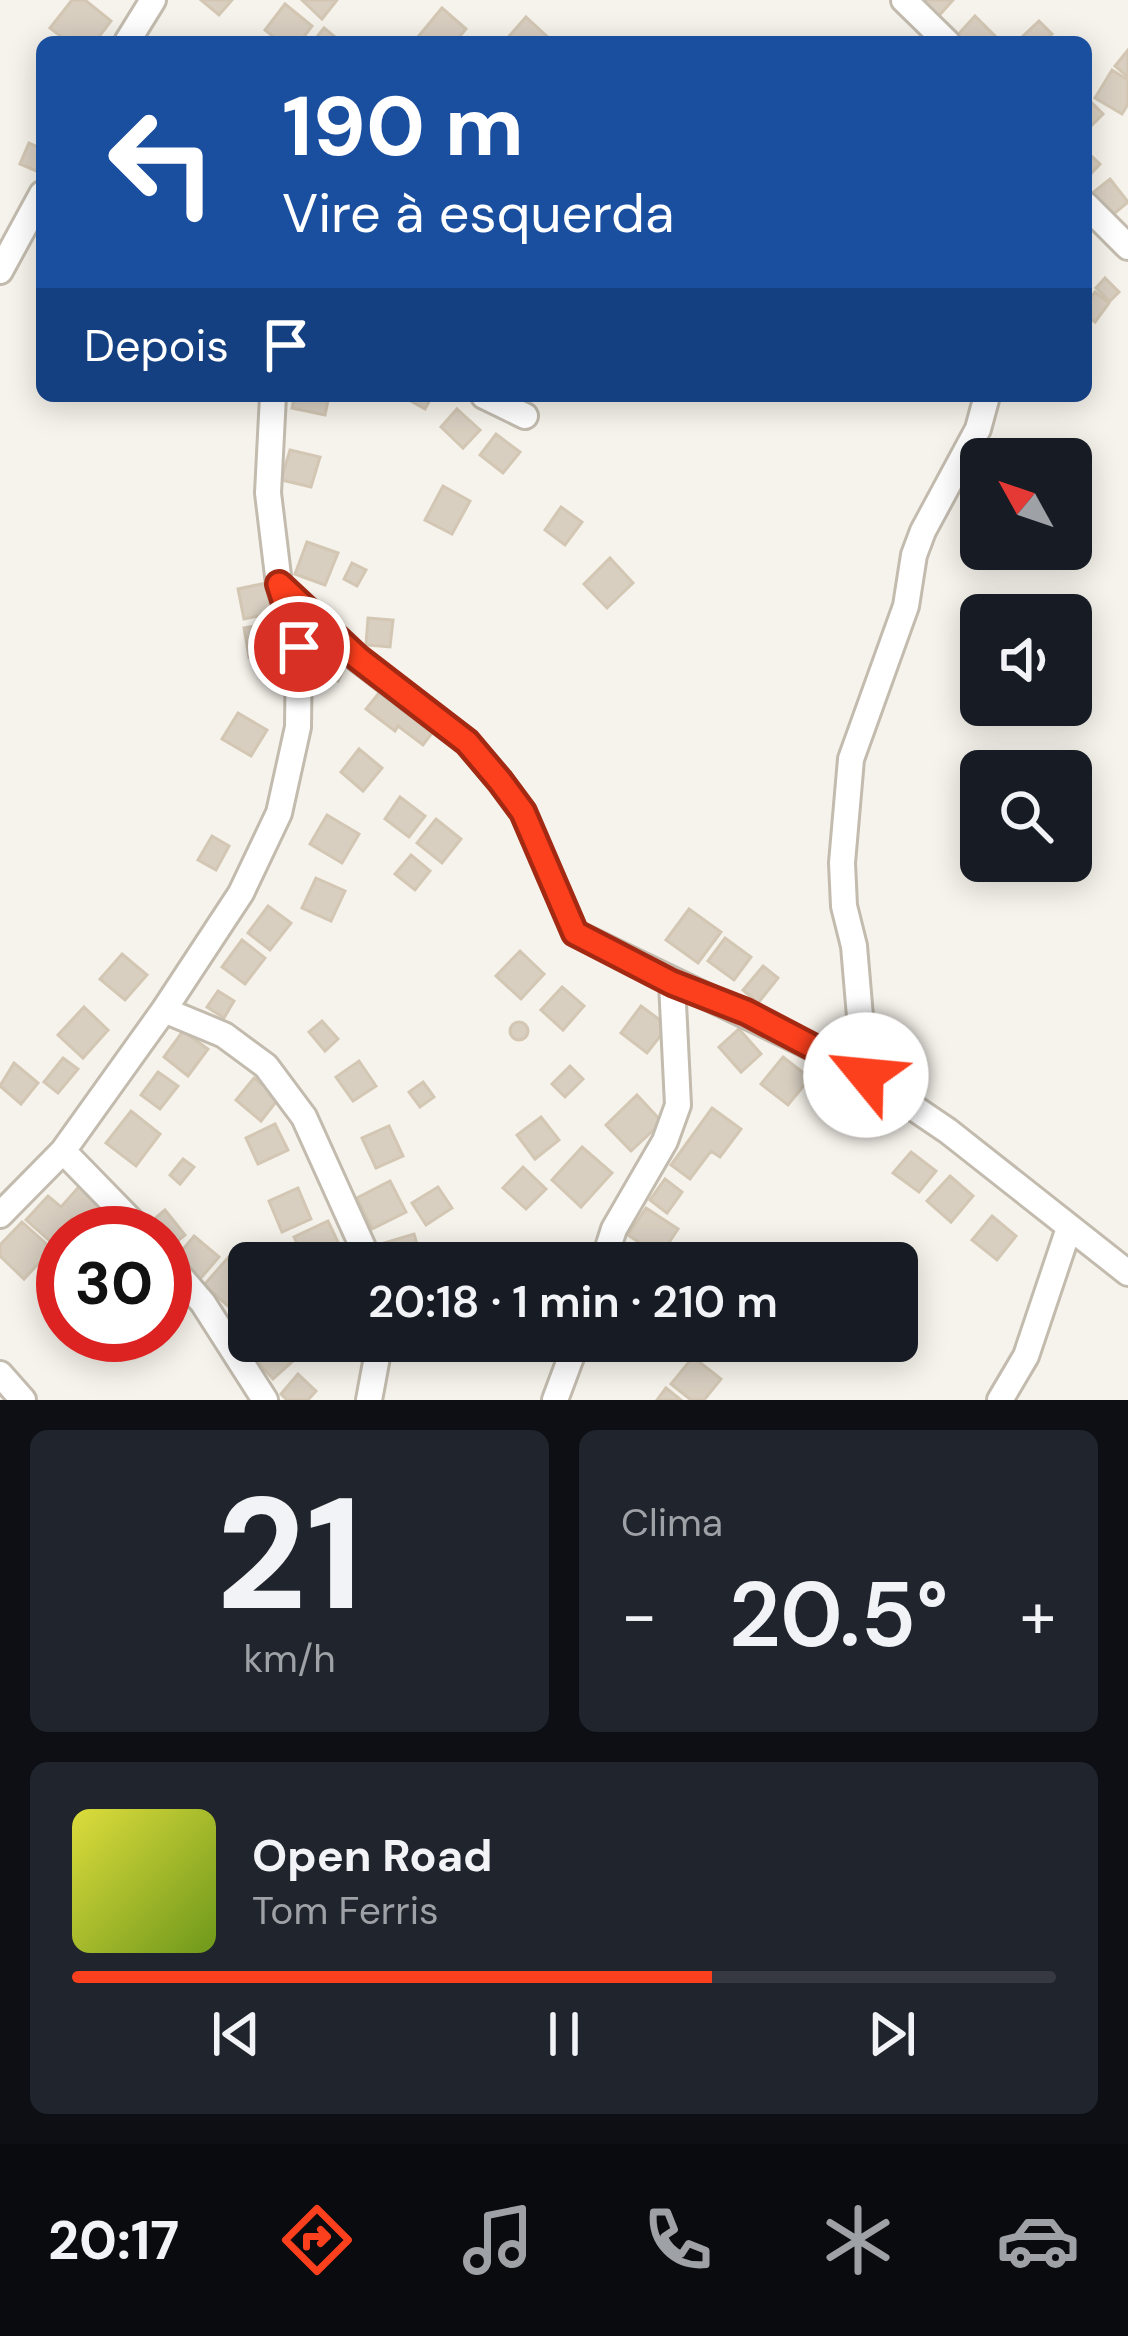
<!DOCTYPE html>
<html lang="pt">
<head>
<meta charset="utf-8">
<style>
  :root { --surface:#171b24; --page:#20242c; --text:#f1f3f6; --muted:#9ea1a6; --line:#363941; --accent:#fc3f1d }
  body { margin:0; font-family:"DM Sans",sans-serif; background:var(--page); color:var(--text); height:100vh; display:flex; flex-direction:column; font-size:45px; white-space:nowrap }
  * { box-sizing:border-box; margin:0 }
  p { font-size:39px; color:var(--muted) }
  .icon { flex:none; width:66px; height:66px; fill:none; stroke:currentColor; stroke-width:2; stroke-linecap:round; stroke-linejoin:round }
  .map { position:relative; height:1400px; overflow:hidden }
  .sheet { display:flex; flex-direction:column; gap:30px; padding:30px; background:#0d0f14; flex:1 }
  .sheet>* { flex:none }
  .guide { position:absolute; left:36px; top:36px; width:1056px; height:366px; border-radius:18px; box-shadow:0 6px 30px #0003; background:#1a4fa0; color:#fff; overflow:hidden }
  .needle { width:78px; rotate:310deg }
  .tools { position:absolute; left:960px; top:438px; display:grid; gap:24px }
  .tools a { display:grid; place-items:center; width:132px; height:132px; border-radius:18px; background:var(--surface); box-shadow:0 6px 30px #0003; font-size:60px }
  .speed { position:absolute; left:36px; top:1206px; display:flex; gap:24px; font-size:60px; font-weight:700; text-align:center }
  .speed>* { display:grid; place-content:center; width:156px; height:156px; border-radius:50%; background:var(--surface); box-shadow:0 6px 30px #0003; line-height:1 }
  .speed .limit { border:18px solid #d22; background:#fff; color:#111 }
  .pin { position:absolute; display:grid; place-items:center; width:102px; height:102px; color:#fff; margin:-51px; border:6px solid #fff; border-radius:50%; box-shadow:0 3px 12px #0007 }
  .me { position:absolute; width:132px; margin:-66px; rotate:298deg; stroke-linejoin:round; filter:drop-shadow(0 0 9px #0008) }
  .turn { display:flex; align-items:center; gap:42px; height:252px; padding:0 48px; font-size:54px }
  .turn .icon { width:156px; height:156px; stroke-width:2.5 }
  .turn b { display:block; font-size:84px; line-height:102px }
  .then { display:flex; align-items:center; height:114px; padding:0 48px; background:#0003; gap:24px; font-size:45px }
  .big { font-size:90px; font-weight:600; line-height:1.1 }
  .sheet .tile { flex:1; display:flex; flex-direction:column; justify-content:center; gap:18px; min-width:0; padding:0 42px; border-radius:18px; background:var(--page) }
  .sheet .dial { align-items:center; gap:0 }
  .dial b { font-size:156px; line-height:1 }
  .song { display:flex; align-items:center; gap:36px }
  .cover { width:144px; height:144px; border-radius:18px; background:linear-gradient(135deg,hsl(60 70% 55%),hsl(80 70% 35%)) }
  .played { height:12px; border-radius:6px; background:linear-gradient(90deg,var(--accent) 65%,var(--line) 65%) }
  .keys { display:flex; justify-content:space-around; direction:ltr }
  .heat { display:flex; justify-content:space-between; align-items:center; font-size:66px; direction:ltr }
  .sheet .tiles { flex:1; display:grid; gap:30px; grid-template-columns:1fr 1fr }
  .tile:last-child { grid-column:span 2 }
  .trip { position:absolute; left:228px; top:1242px; width:690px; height:120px; border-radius:18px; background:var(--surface); box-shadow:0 6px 30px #0003; font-weight:600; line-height:120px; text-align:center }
  .menu { display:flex; height:192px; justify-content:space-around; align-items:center; background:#090b0e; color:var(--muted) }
  .menu .icon { width:84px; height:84px }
  .menu .on { color:var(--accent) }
  .menu b { font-size:54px; color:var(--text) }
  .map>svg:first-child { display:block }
  .building { fill:#d8cfc1; stroke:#d3c7b4; stroke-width:3 }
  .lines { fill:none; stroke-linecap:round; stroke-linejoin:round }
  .street-casing { stroke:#c2bbae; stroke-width:30 }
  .street { stroke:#fff; stroke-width:24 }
  .route-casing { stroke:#a42913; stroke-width:30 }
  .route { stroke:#fc3f1d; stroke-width:21 }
</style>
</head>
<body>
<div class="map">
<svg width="1128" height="1400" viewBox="0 0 1128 1400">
  <rect width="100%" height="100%" fill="#f6f3ec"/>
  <path class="building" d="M 72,0 L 85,0 L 111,21 L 95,42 L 68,42 L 50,28 Z
    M 201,0 L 232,0 L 219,15 Z
    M 302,0 L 337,0 L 322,19 Z
    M 917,0 L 953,0 L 937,18 Z
    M 285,4 L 312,26 L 300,42 L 280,42 L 265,30 Z
    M 442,8 L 466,29 L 455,42 L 423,42 L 418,37 Z
    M 975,16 L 998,39 L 996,42 L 958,42 L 954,39 Z
    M 526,17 L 553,42 L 504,42 Z
    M 1039,21 L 1052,34 L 1043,42 L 1029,42 L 1023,36 Z
    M 324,28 L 341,42 L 313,42 Z
    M 1128,50 L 1128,77 L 1115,66 Z
    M 1112,70 L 1128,80 L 1128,104 L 1122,114 L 1095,98 Z
    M 1090,101 L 1103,114 L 1088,129 L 1086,106 Z
    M 29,143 L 42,149 L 39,172 L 20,164 Z
    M 1086,151 L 1100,164 L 1086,179 Z
    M 1110,179 L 1128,202 L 1104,222 L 1086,198 Z
    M 1105,278 L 1119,292 L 1110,301 L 1096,288 Z
    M 1095,292 L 1109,303 L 1095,322 L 1086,315 L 1086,304 Z
    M 295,396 L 329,396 L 325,415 L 292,408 Z
    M 402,396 L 432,396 L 425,409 Z
    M 457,409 L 480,430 L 463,448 L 441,427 Z
    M 496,434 L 520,452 L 503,473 L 480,455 Z
    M 290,450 L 320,457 L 311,487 L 281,480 Z
    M 443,486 L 470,501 L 452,534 L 425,520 Z
    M 561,507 L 582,522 L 565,545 L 545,530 Z
    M 307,542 L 338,553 L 325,585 L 295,574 Z
    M 610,558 L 633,583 L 607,608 L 584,584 Z
    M 352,563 L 366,570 L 357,586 L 344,579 Z
    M 266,583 L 272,613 L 244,619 L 238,589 Z
    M 368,618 L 393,620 L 390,647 L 366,645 Z
    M 272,623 L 278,651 L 249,657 L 244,628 Z
    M 324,659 L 344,669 L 338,681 L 318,672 Z
    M 383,688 L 435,729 L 423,745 L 398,726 L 395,731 L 366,709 Z
    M 238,713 L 267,730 L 251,756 L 222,739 Z
    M 359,749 L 382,768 L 363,791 L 341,772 Z
    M 400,797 L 425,816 L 409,837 L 385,819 Z
    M 327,815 L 359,834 L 342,863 L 310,844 Z
    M 436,819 L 461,839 L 442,863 L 417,843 Z
    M 212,836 L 229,846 L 216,870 L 198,860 Z
    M 411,855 L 430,871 L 415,890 L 395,874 Z
    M 316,878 L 345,891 L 331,921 L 302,908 Z
    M 268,906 L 291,923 L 270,950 L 248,933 Z
    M 689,909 L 721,932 L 698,963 L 666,940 Z
    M 725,938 L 751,957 L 734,980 L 708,961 Z
    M 242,940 L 265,958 L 245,984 L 222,967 Z
    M 520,951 L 544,974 L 521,999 L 496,976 Z
    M 122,954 L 147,975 L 125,1000 L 100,979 Z
    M 763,966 L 778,978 L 758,1003 L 743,990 Z
    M 562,987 L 584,1006 L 563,1030 L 541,1010 Z
    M 218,991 L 234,1001 L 224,1018 L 207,1007 Z
    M 641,1006 L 668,1026 L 647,1053 L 621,1033 Z
    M 84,1007 L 108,1030 L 83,1058 L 58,1035 Z
    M 322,1021 L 338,1039 L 325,1051 L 309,1032 Z
    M510 1031a9 9 0 1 1 18 0a9 9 0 1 1-18 0Z
    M 739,1029 L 761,1054 L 741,1072 L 719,1047 Z
    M 183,1031 L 208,1049 L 188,1076 L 164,1057 Z
    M 783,1057 L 810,1078 L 788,1105 L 761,1084 Z
    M 63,1058 L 78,1069 L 58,1093 L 44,1082 Z
    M 359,1061 L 376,1086 L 353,1101 L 336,1077 Z
    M 14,1063 L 38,1083 L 21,1104 L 0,1086 Z
    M 570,1066 L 583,1079 L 565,1097 L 552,1084 Z
    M 158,1072 L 178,1086 L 160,1109 L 141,1095 Z
    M 254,1078 L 279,1098 L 261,1121 L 236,1100 Z
    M 423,1082 L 434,1097 L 420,1107 L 409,1092 Z
    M 838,1091 L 865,1112 L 848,1133 L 821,1111 Z
    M 637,1095 L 662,1122 L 631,1151 L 606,1125 Z
    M 712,1108 L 741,1129 L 720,1157 L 711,1151 L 690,1179 L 671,1165 Z
    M 131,1111 L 160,1134 L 136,1166 L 106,1143 Z
    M 541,1117 L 559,1140 L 535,1159 L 517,1135 Z
    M 275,1124 L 288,1150 L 258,1164 L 246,1138 Z
    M 389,1126 L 403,1156 L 376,1168 L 362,1138 Z
    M 582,1147 L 612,1173 L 581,1207 L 552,1180 Z
    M 911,1152 L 936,1171 L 919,1192 L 893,1173 Z
    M 183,1159 L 194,1167 L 180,1184 L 170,1175 Z
    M 523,1167 L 546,1189 L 526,1209 L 503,1188 Z
    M 950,1176 L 973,1196 L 951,1222 L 927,1201 Z
    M 665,1179 L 682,1192 L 667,1213 L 650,1200 Z
    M 84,1181 L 106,1200 L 82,1227 L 72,1218 L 51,1242 L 26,1220 L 48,1196 L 61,1207 Z
    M 390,1181 L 406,1212 L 372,1229 L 357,1198 Z
    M 438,1187 L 452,1208 L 426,1225 L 412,1203 Z
    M 298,1188 L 311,1219 L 282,1232 L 269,1201 Z
    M 646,1208 L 678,1229 L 660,1256 L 628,1235 Z
    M 165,1210 L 185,1235 L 165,1251 L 165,1233 L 150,1233 L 145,1227 Z
    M 992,1216 L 1016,1236 L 997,1260 L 972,1240 Z
    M 328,1221 L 344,1255 L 327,1263 L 306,1263 L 294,1237 Z
    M 22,1222 L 52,1249 L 24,1279 L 0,1256 L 0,1245 Z
    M 414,1234 L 422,1261 L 389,1263 L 384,1243 Z
    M 194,1236 L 219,1257 L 200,1279 L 175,1259 Z
    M 234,1251 L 249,1264 L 249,1282 L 228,1306 L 204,1285 Z
    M 271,1341 L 278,1341 L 294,1360 L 273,1379 L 253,1357 Z
    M 599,1341 L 617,1344 L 607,1360 L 592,1351 Z
    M 693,1357 L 721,1379 L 704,1400 L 691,1400 L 671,1384 Z
    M 298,1374 L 316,1391 L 308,1400 L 287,1400 L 281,1394 Z
    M 666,1388 L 681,1400 L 657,1400 Z"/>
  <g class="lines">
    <g class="street-casing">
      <path id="street" d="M 904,0 L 947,42
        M 127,42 L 153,0
        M 1086,205 L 1128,247
        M 0,271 L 42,194
        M 484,396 L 525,416
        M 279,584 L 358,659 L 467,742 L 500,781 L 523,812 L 575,933 L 855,1068 L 948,1131 L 1128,1273
        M 164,1010 L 224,1035 L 266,1066 L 304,1117 L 370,1263
        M 865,1075 L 854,946 L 844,906 L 842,863 L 851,759 L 906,606 L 914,555 L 923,531 L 978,429 L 987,396
        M 63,1151 L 143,1233
        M 0,1215 L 63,1151 L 164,1010 L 241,893 L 279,813 L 298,727 L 299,647 L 279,584 L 268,493 L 273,396
        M 165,1259 L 203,1303 L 265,1400
        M 603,1263 L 614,1229 L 665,1141 L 678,1105 L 672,983
        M 0,1374 L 23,1400
        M 369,1400 L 380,1341
        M 555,1400 L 577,1341
        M 1000,1400 L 1026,1356 L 1069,1228"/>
    </g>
    <use href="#street" class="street"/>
  </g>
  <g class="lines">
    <g class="route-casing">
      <path id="route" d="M 299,647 L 279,584 L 358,658 L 467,742 L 500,781 L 523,812 L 575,933 L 672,983 L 746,1012 L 866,1075"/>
    </g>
    <use href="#route" class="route"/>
  </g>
</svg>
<div class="tools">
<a><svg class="needle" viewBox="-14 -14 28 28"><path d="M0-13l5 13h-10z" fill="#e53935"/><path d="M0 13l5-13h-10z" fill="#9ea1a6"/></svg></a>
<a><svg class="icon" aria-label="sound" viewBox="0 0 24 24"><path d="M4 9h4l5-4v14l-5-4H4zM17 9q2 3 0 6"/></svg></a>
<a><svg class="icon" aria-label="search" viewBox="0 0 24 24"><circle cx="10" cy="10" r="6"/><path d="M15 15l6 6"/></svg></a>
</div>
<div class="speed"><div class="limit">30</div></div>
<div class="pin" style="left:299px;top:647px;background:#d93025"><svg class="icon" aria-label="arrive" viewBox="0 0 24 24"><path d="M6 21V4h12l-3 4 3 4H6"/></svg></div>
<svg class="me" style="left:866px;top:1075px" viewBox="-20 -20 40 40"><circle r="19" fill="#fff"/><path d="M0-13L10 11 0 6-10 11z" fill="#fc3f1d"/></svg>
<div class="trip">20:18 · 1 min · 210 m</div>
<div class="guide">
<div class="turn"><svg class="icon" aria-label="left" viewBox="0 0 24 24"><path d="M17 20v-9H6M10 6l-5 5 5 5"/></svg><div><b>190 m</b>Vire à esquerda</div></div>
<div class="then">Depois<svg class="icon" aria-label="arrive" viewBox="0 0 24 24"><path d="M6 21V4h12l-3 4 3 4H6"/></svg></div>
</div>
</div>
<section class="sheet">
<div class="tiles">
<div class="tile dial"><b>21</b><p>km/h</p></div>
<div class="tile"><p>Clima</p>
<div class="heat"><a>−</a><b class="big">20.5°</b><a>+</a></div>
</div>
<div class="tile">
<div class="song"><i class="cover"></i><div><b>Open Road</b><p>Tom Ferris</p></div></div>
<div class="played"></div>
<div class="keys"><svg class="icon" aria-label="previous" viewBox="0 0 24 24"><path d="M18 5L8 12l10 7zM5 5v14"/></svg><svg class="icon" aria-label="pause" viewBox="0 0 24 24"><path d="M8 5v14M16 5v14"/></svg><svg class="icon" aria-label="next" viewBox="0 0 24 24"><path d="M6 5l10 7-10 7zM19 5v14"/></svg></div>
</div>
</div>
</section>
<nav class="menu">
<b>20:17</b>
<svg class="icon on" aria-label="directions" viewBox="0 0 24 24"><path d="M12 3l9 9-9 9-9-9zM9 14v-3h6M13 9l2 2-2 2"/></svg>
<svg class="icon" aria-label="music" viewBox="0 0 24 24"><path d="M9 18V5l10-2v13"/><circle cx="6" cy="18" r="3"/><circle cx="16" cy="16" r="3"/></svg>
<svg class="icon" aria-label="phone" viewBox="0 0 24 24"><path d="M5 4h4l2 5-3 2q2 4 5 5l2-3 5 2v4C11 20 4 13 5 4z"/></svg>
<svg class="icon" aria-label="climate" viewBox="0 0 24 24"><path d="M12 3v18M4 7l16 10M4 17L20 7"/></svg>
<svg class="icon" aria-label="car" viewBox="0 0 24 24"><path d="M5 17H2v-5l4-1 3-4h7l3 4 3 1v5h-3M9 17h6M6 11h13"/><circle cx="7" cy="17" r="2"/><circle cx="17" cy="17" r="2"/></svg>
</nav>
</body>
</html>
